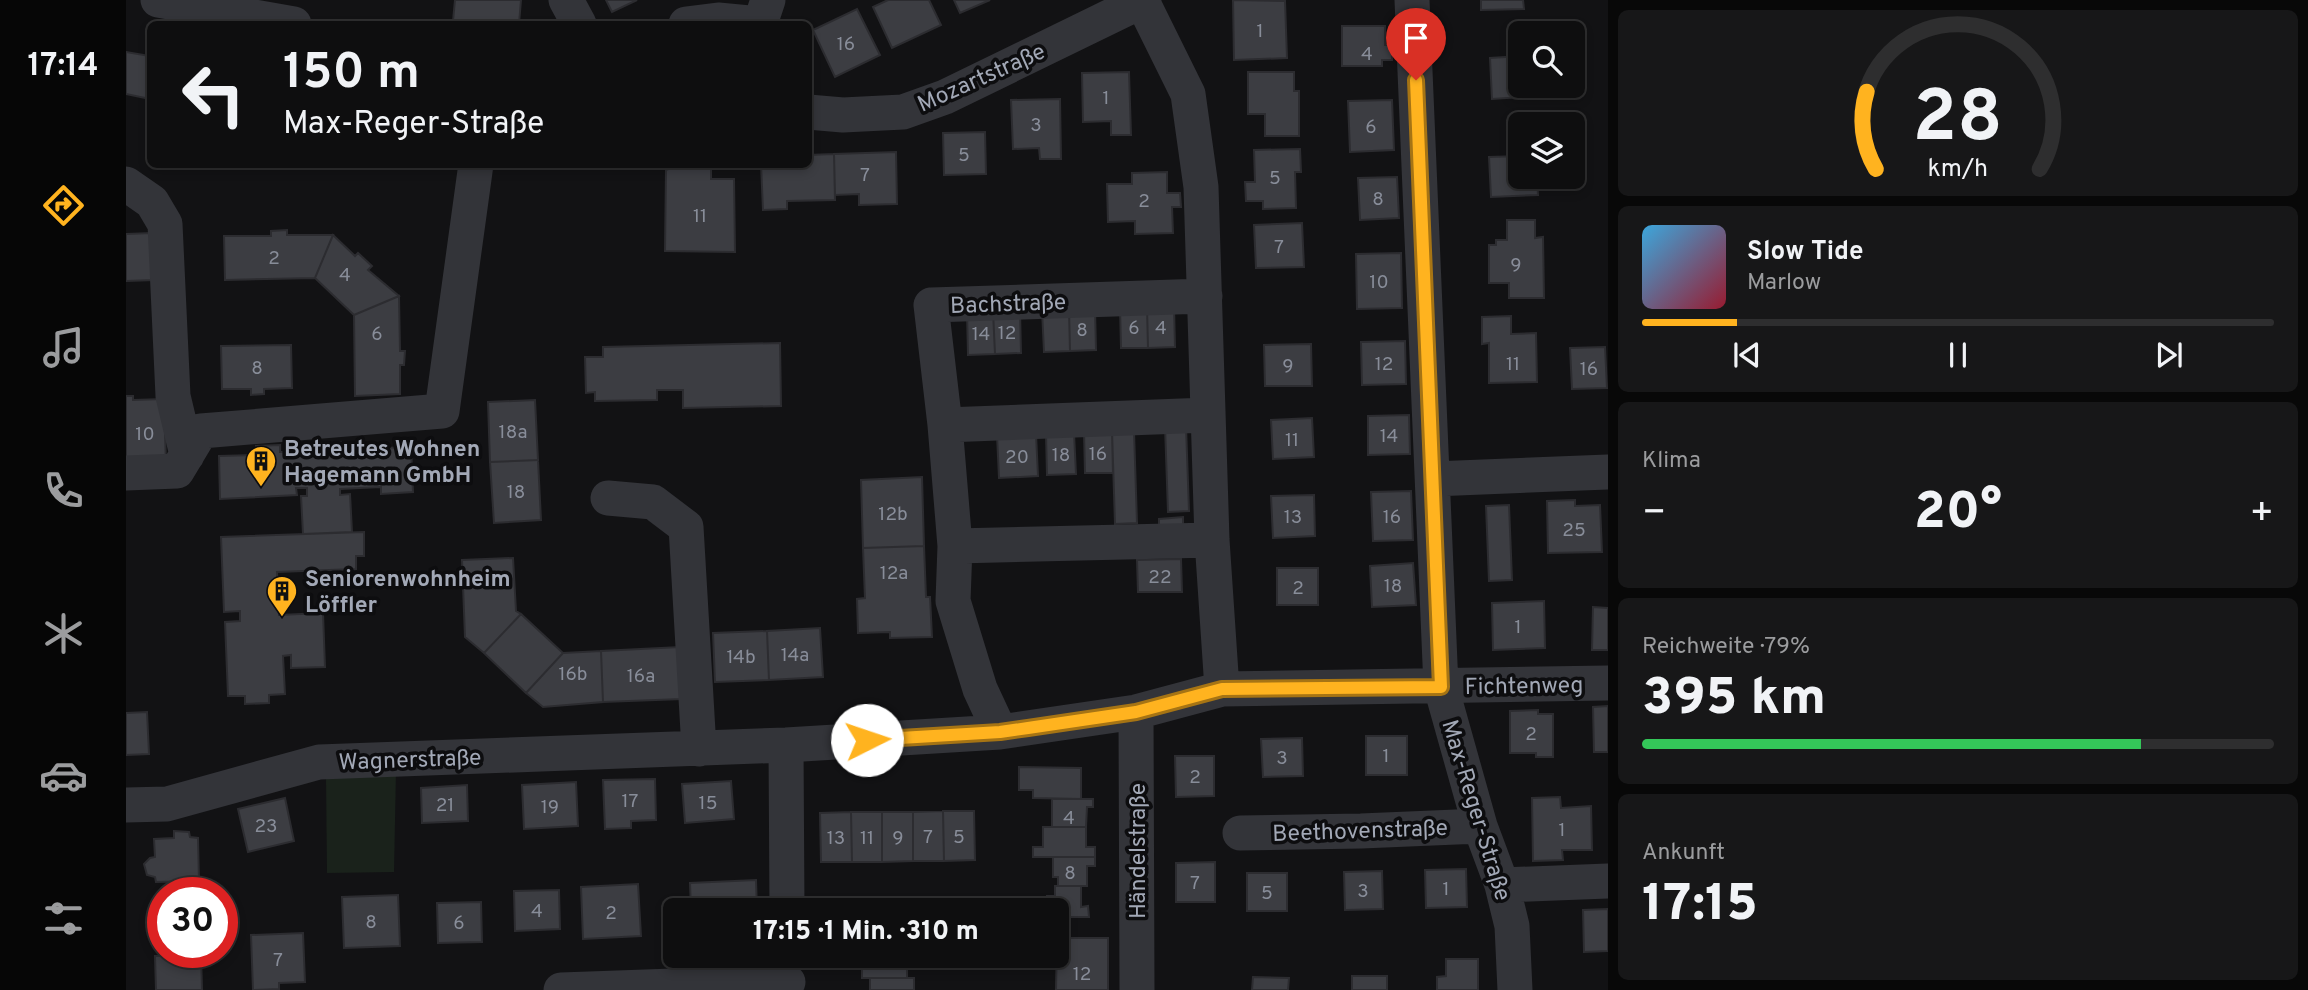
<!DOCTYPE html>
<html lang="de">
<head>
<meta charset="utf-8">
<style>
  :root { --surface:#0e0e0f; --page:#171718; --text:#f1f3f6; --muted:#9b9c9e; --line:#2e2e2f; --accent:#ffb31f }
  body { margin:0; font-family:Overpass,sans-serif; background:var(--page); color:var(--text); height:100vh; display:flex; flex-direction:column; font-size:26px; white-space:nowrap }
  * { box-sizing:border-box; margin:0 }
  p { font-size:23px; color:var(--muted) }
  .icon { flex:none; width:38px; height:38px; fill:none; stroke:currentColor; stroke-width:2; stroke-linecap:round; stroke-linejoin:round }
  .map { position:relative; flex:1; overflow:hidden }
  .details { display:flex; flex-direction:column; gap:10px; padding:10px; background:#080808; width:700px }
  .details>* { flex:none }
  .guide { position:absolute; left:21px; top:21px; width:665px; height:147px; border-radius:10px; box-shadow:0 4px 10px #0003,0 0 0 2px var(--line); background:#0e0e0f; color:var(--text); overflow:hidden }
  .controls { position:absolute; left:1382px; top:21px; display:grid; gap:14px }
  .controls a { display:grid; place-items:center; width:77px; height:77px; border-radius:10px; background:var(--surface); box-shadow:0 4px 10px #0003,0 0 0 2px var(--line); font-size:35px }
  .speed { position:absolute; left:21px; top:877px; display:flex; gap:14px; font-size:35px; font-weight:700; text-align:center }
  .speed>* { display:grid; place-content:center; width:91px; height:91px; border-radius:50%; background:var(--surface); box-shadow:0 4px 10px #0003,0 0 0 2px var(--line); line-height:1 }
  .speed .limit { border:10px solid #d22; background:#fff; color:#111 }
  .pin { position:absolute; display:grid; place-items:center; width:60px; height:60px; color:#fff; margin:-72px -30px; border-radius:50% 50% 50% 0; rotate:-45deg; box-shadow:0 0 7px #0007 }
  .pin .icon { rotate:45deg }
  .me { position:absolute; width:77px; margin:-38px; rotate:86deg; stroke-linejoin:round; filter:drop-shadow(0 0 5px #0008) }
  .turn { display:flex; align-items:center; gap:24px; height:147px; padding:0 21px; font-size:32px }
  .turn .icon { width:91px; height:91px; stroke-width:2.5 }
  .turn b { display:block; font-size:49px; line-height:60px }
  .big { font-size:52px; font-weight:800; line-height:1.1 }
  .details .tile { flex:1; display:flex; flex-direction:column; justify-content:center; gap:10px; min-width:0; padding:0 24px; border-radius:10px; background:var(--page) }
  .details .dial { align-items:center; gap:0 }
  .dial svg { height:182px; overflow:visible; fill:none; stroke:var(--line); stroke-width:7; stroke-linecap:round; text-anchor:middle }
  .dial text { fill:var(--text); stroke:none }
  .song { display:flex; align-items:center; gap:21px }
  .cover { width:84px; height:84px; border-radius:10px; background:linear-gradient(135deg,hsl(200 70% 55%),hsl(350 70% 35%)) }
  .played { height:7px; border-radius:4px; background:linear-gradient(90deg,var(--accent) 15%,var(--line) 15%) }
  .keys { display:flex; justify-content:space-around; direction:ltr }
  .heat { display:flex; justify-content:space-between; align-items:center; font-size:38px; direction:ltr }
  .charge { height:10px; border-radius:5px; background:linear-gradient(90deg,#34c759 79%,var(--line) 0) }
  .trip { position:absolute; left:537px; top:898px; width:406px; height:70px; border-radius:10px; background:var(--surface); box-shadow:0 4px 10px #0003,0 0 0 2px var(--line); font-weight:800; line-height:70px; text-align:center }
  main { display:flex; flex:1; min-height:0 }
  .dock { display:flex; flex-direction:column; width:126px; justify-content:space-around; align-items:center; background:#060606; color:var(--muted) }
  .dock .icon { width:49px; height:49px }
  .dock .selected { color:var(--accent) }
  .dock b { font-size:32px; color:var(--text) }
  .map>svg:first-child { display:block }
  .green { fill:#1a221b }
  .building { fill:#3c3d42; stroke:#2c2c30; stroke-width:2 }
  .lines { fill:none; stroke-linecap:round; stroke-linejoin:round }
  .minor { stroke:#333439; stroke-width:35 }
  .route-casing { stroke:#a67414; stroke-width:18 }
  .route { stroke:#ffb31f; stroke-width:12 }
  .labels { text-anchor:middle; stroke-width:7; stroke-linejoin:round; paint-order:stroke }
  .number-label { font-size:19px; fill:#888d99 }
  .street-label { font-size:23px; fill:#a2a8b6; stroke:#0d0d0f }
  .poi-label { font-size:23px; font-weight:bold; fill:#a2a8b6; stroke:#0d0d0f; text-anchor:start }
</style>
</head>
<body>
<main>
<nav class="dock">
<b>17:14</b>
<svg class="icon selected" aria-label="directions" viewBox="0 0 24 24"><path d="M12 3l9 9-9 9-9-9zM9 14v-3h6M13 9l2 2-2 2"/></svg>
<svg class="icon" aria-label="music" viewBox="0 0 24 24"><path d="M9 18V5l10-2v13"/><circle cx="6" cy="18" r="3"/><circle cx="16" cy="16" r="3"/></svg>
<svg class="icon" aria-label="phone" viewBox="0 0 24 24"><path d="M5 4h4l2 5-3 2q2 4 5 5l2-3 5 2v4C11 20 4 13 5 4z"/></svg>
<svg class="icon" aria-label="climate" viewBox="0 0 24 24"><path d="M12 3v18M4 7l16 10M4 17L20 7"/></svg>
<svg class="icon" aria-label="car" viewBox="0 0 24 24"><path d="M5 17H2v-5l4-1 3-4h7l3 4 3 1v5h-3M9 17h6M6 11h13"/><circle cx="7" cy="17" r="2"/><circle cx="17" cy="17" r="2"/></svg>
<svg class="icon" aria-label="filters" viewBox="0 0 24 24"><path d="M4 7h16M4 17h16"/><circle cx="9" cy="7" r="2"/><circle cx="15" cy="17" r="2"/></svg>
</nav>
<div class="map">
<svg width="1482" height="990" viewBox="0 0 1482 990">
  <rect width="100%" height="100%" fill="#121214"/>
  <path class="green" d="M 270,770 L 268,872 L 201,873 L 200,776 Z"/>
  <path class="building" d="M 329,0 L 395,0 L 393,24 L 327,21 Z
    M 480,0 L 511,0 L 486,12 Z
    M 762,0 L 803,0 L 815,25 L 766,48 L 747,7 Z
    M 828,0 L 864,0 L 834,13 Z
    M 1107,0 L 1159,1 L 1161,58 L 1108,60 Z
    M 1355,0 L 1397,0 L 1398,9 L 1355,10 Z
    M 731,9 L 754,55 L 709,77 L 687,30 Z
    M 1216,26 L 1259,26 L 1259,45 L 1266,45 L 1266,60 L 1256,60 L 1256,66 L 1216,66 Z
    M 0,52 L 24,56 L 24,99 L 0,94 Z
    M 1395,56 L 1395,86 L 1411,86 L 1412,96 L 1366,99 L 1364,58 Z
    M 1003,72 L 1005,135 L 985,135 L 985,121 L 957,122 L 956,73 Z
    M 1122,72 L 1168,72 L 1168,91 L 1173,91 L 1173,136 L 1139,136 L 1139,114 L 1122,114 Z
    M 934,99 L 935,159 L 914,159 L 913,148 L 887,149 L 885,100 Z
    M 1266,100 L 1268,150 L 1224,152 L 1222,101 Z
    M 859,132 L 860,174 L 818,175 L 817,133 Z
    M 1174,149 L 1175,172 L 1169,172 L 1170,208 L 1137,209 L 1137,201 L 1120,201 L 1119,182 L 1129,182 L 1128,150 Z
    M 770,152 L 771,204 L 733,205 L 733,194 L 709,195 L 708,154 Z
    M 708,154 L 709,200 L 661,201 L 661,209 L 637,210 L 635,164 L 682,164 L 682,155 Z
    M 1395,156 L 1395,177 L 1411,177 L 1412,195 L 1365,197 L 1363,157 Z
    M 553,164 L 585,164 L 585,179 L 608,179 L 609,252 L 539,251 L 540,170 Z
    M 1041,172 L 1041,193 L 1054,193 L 1055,207 L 1046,207 L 1047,233 L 1009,234 L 1009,221 L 982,222 L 981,184 L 1006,184 L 1006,173 Z
    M 1271,177 L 1273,218 L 1234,220 L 1232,178 Z
    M 1381,220 L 1409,220 L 1409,238 L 1417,237 L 1418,298 L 1383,298 L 1383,283 L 1363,283 L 1363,245 L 1370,245 L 1370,240 L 1381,240 Z
    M 1176,223 L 1178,267 L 1130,268 L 1128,225 Z
    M 161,230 L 161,235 L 207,235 L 189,278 L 99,280 L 98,236 L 145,236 L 145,231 Z
    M 26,233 L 28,280 L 0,281 L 0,234 Z
    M 207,235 L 229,256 L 232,253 L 246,266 L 242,270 L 273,296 L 228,315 L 189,278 Z
    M 1275,253 L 1276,308 L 1231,309 L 1230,254 Z
    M 273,296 L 274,351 L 279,351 L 278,365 L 274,365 L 274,394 L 229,396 L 228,315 Z
    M 1048,306 L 1049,347 L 1022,348 L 1021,307 Z
    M 994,307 L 1021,307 L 1022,348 L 995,348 Z
    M 969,308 L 970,350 L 944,351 L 943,309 Z
    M 943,309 L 944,351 L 918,352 L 916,310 Z
    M 894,310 L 895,353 L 869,354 L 867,311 Z
    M 867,311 L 869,354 L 842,355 L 841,312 Z
    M 1385,316 L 1385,334 L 1410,333 L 1411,382 L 1363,383 L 1363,343 L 1356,344 L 1356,317 Z
    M 1279,341 L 1280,384 L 1236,385 L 1235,342 Z
    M 654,343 L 655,406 L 557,408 L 557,390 L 531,390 L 531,400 L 469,401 L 469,392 L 460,393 L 459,357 L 477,357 L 477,347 Z
    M 1185,344 L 1186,386 L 1139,386 L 1138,345 Z
    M 165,345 L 166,388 L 138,389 L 138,394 L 125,395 L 125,389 L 96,389 L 95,346 Z
    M 1479,347 L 1481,388 L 1446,389 L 1444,348 Z
    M 0,396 L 7,396 L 7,400 L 38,399 L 40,465 L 0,467 Z
    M 409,400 L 412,460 L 364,462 L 362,402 Z
    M 1283,415 L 1284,454 L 1242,455 L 1242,416 Z
    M 1186,418 L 1188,457 L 1147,459 L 1145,420 Z
    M 1039,426 L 1060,426 L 1063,511 L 1042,512 Z
    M 986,431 L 1008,431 L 1011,523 L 989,524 Z
    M 986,431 L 987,473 L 959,473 L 958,432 Z
    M 948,433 L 950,474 L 921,475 L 920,434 Z
    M 910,434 L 912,476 L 873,478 L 871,435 Z
    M 224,442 L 224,449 L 285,447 L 287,492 L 255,494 L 255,487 L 214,489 L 214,495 L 224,494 L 226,532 L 177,534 L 175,496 L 181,496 L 181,488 L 170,488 L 171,495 L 94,499 L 93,456 L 130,455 L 130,446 L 154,445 L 154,452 L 173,451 L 173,444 Z
    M 412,460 L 415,520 L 368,523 L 364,462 Z
    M 796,477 L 798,546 L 737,548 L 735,480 Z
    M 1285,491 L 1287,540 L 1247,541 L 1245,492 Z
    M 1188,495 L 1189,536 L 1147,538 L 1145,496 Z
    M 1449,500 L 1449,506 L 1474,505 L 1476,552 L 1422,553 L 1421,501 Z
    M 1383,505 L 1386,580 L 1363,581 L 1360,506 Z
    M 1057,517 L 1057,531 L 1033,533 L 1033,519 Z
    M 238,532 L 238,556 L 230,556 L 230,569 L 151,572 L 153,615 L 197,613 L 199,667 L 165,668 L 165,655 L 157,656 L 159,694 L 143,695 L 143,703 L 119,704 L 119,696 L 102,696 L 99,622 L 114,621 L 114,611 L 98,612 L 95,537 Z
    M 798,546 L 800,597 L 804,597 L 806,637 L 764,638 L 764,632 L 732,633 L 731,599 L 739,598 L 737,548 Z
    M 387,558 L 390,611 L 395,614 L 358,653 L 339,637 L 336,560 Z
    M 1055,559 L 1056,592 L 1012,592 L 1011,560 Z
    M 1287,563 L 1290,605 L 1246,607 L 1244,566 Z
    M 1151,568 L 1192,568 L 1192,605 L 1151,605 Z
    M 1418,601 L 1419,648 L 1367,650 L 1366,603 Z
    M 1467,607 L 1482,608 L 1482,650 L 1466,650 Z
    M 395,614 L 437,653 L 400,693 L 358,653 Z
    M 694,628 L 697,677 L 643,680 L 641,631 Z
    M 641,631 L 643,680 L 589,682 L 587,633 Z
    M 554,647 L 556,699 L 477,702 L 475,651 Z
    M 475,651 L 477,702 L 417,707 L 400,693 L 437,653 Z
    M 1482,706 L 1482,752 L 1468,752 L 1467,707 Z
    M 1412,710 L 1412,714 L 1427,714 L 1427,757 L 1410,757 L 1410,753 L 1384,753 L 1384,711 Z
    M 21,712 L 23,754 L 0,755 L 0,713 Z
    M 1240,736 L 1281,736 L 1281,775 L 1240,775 Z
    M 1176,738 L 1177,776 L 1137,777 L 1135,739 Z
    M 1049,756 L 1088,756 L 1088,796 L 1050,797 Z
    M 893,767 L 955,768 L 955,799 L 907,798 L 907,790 L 893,790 Z
    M 529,779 L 530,820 L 505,821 L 505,828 L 479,829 L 477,780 Z
    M 605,781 L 608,819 L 559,823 L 556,784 Z
    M 450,782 L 452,826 L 398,829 L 396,785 Z
    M 341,785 L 342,821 L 296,823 L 295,788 Z
    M 1434,797 L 1435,808 L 1465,806 L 1466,850 L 1436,850 L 1437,860 L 1407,861 L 1406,798 Z
    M 159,798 L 168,841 L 122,852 L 112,809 Z
    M 926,799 L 967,799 L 967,807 L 961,807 L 960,827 L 926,827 Z
    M 817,811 L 848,811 L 849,860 L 818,861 Z
    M 817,811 L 818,861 L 787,861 L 787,812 Z
    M 725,812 L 756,812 L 756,862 L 726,862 Z
    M 725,812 L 726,862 L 695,862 L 694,813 Z
    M 756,812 L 787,812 L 787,861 L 756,862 Z
    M 917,827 L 960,827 L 960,847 L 969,847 L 969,857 L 907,857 L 907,847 L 917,847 Z
    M 48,831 L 63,832 L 64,837 L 72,838 L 73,881 L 30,882 L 29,877 L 21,875 L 18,864 L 24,858 L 29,857 L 28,839 L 48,838 Z
    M 927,857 L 969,857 L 969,866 L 961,866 L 961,886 L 932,886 L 932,877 L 927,877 Z
    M 1089,862 L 1089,902 L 1050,902 L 1050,863 Z
    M 1340,869 L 1341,907 L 1300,908 L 1299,870 Z
    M 1256,871 L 1257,909 L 1219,910 L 1218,872 Z
    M 1121,873 L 1161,873 L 1161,911 L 1121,911 Z
    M 630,880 L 631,910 L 565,910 L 564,883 Z
    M 512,884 L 515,936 L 457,939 L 455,887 Z
    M 929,886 L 955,886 L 955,907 L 962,906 L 963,917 L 931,917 L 931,910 L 921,910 L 921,896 L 929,896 Z
    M 433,890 L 434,929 L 389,931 L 388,891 Z
    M 272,895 L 274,946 L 218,948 L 216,897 Z
    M 355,902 L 356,942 L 312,943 L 311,903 Z
    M 1482,909 L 1482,951 L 1458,952 L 1457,910 Z
    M 177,933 L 179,982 L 153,983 L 153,989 L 127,990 L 125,935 Z
    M 931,938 L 982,938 L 982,990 L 930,990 Z
    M 75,954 L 76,990 L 30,990 L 29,956 Z
    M 726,956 L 781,956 L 781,978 L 736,978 L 736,962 L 726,963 Z
    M 1320,959 L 1352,959 L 1352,990 L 1311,990 L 1311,977 L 1320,976 Z
    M 1226,976 L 1261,976 L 1261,990 L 1226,990 Z
    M 1127,977 L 1163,978 L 1162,990 L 1126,990 Z
    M 744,978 L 788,978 L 788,990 L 744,990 Z"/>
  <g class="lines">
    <path class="minor" d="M 32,0 L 168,24
      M 440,0 L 453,24
      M 1286,0 L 1315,687 L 1354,826 L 1376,885 L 1386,926 L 1389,990
      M 1016,1 L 1062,94 L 1075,187 L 1086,540 L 1096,689
      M 560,24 L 592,20 L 634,24 L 642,0
      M 682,112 L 717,115 L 777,112 L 819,97 L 1018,0
      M 0,184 L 26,202 L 39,224 L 47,396 L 61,455
      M 819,425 L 1082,415
      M 0,473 L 51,471 L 75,431 L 316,411 L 350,164
      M 1307,479 L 1482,472
      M 482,498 L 527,502 L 560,527 L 573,749
      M 829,546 L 1086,540
      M 1010,712 L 1011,990
      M 874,732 L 854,689 L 827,601 L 829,546 L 819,425 L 805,305 L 1079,296
      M 660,745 L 661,910
      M 0,805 L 41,804 L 193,762 L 660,745 L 874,732 L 1010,712 L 1096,689 L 1482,683
      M 1114,833 L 1235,831 L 1354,826
      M 1376,885 L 1482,881
      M 435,990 L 662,982"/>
  </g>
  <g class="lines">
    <g class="route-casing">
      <path id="route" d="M 741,740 L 874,732 L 902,728 L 1010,712 L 1096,689 L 1315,687 L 1290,80"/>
    </g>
    <use href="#route" class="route"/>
  </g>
  <defs>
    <g id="building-pin" transform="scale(1.575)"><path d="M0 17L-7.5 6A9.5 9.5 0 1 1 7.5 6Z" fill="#ffb31f" stroke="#0d0d0f"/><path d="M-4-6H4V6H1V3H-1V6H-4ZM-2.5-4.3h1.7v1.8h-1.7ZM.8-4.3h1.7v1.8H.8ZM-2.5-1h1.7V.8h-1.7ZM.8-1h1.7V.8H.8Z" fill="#111"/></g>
  </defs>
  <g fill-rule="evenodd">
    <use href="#building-pin" x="135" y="461"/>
    <use href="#building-pin" x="156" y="591"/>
  </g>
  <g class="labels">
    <g class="number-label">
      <text x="1134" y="37">1</text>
      <text x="720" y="50">16</text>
      <text x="1241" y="60">4</text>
      <text x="980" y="104">1</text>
      <text x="910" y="131">3</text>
      <text x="1245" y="133">6</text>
      <text x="838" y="161">5</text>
      <text x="739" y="181">7</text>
      <text x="1149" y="184">5</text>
      <text x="1252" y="205">8</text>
      <text x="1018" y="207">2</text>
      <text x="574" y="222">11</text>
      <text x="1153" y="253">7</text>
      <text x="148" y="264">2</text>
      <text x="1390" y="271">9</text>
      <text x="219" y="281">4</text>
      <text x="1253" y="288">10</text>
      <text x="1008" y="334">6</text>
      <text x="1035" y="334">4</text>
      <text x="956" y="336">8</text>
      <text x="881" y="339">12</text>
      <text x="251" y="340">6</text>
      <text x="855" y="340">14</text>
      <text x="1258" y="370">12</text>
      <text x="1387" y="370">11</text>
      <text x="1162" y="372">9</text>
      <text x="131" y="374">8</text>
      <text x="1463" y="375">16</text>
      <text x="387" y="438">18a</text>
      <text x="19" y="440">10</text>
      <text x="1263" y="442">14</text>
      <text x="1166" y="446">11</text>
      <text x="972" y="460">16</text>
      <text x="935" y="461">18</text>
      <text x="891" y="463">20</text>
      <text x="390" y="498">18</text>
      <text x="767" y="520">12b</text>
      <text x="1167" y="523">13</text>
      <text x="1266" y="523">16</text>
      <text x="1448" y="536">25</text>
      <text x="768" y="579">12a</text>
      <text x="1034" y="583">22</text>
      <text x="1267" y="592">18</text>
      <text x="1172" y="594">2</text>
      <text x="1392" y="633">1</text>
      <text x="669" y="661">14a</text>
      <text x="615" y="663">14b</text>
      <text x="447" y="680">16b</text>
      <text x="515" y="682">16a</text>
      <text x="1405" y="740">2</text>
      <text x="1260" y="762">1</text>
      <text x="1156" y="764">3</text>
      <text x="1069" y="783">2</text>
      <text x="504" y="807">17</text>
      <text x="582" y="809">15</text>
      <text x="319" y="811">21</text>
      <text x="424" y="813">19</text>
      <text x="943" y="824">4</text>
      <text x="140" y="832">23</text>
      <text x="1436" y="836">1</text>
      <text x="802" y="843">7</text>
      <text x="833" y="843">5</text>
      <text x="710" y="844">13</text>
      <text x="741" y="844">11</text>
      <text x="772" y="844">9</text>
      <text x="944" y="879">8</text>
      <text x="1069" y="889">7</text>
      <text x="1320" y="895">1</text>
      <text x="1237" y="897">3</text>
      <text x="1141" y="899">5</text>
      <text x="411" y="917">4</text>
      <text x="485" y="919">2</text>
      <text x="245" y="928">8</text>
      <text x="333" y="929">6</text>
      <text x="152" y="966">7</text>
      <text x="956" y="980">12</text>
    </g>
    <g class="street-label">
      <text transform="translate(855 77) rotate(-24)" y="8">Mozartstraße</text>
      <text transform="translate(882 303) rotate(-2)" y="8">Bachstraße</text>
      <text transform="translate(1398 685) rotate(-1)" y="8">Fichtenweg</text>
      <text transform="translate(284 759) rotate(-2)" y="8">Wagnerstraße</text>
      <text transform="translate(1351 810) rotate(73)" y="8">Max-Reger-Straße</text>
      <text transform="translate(1234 830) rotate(-2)" y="8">Beethovenstraße</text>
      <text transform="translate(1011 851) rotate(-90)" y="8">Händelstraße</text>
    </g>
    <g class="poi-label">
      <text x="158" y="456">Betreutes Wohnen<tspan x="158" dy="26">Hagemann GmbH</tspan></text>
      <text x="179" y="586">Seniorenwohnheim<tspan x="179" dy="26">Löffler</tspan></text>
    </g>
  </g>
</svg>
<div class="controls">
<a><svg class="icon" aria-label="search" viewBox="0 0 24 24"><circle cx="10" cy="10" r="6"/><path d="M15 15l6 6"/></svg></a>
<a><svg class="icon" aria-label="layers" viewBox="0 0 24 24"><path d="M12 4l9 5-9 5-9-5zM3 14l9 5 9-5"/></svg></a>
</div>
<div class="speed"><div class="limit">30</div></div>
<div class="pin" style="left:1290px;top:80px;background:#d93025"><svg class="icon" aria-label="arrive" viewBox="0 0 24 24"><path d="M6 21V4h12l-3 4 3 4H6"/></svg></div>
<svg class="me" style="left:741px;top:740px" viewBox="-20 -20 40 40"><circle r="19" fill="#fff"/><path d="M0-13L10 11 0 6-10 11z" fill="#ffb31f"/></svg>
<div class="trip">17:15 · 1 Min. · 310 m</div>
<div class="guide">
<div class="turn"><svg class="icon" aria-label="left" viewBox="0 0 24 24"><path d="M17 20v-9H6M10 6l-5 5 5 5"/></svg><div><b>150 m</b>Max-Reger-Straße</div></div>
</div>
</div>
<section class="details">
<div class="tile dial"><svg viewBox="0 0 100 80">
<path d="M14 69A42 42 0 1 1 86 69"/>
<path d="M14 69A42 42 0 0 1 10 35" stroke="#ffb31f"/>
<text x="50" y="56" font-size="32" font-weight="700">28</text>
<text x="50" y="72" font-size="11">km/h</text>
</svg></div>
<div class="tile">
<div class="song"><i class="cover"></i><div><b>Slow Tide</b><p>Marlow</p></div></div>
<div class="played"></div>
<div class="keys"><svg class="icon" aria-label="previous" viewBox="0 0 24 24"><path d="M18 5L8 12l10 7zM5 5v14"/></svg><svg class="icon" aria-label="pause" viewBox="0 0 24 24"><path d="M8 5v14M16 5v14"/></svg><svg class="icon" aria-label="next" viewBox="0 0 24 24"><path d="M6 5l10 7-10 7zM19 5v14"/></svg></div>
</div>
<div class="tile"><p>Klima</p>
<div class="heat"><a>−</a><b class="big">20°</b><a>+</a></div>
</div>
<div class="tile"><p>Reichweite · 79%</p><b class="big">395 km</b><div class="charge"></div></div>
<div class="tile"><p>Ankunft</p><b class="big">17:15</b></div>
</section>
</main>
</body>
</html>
